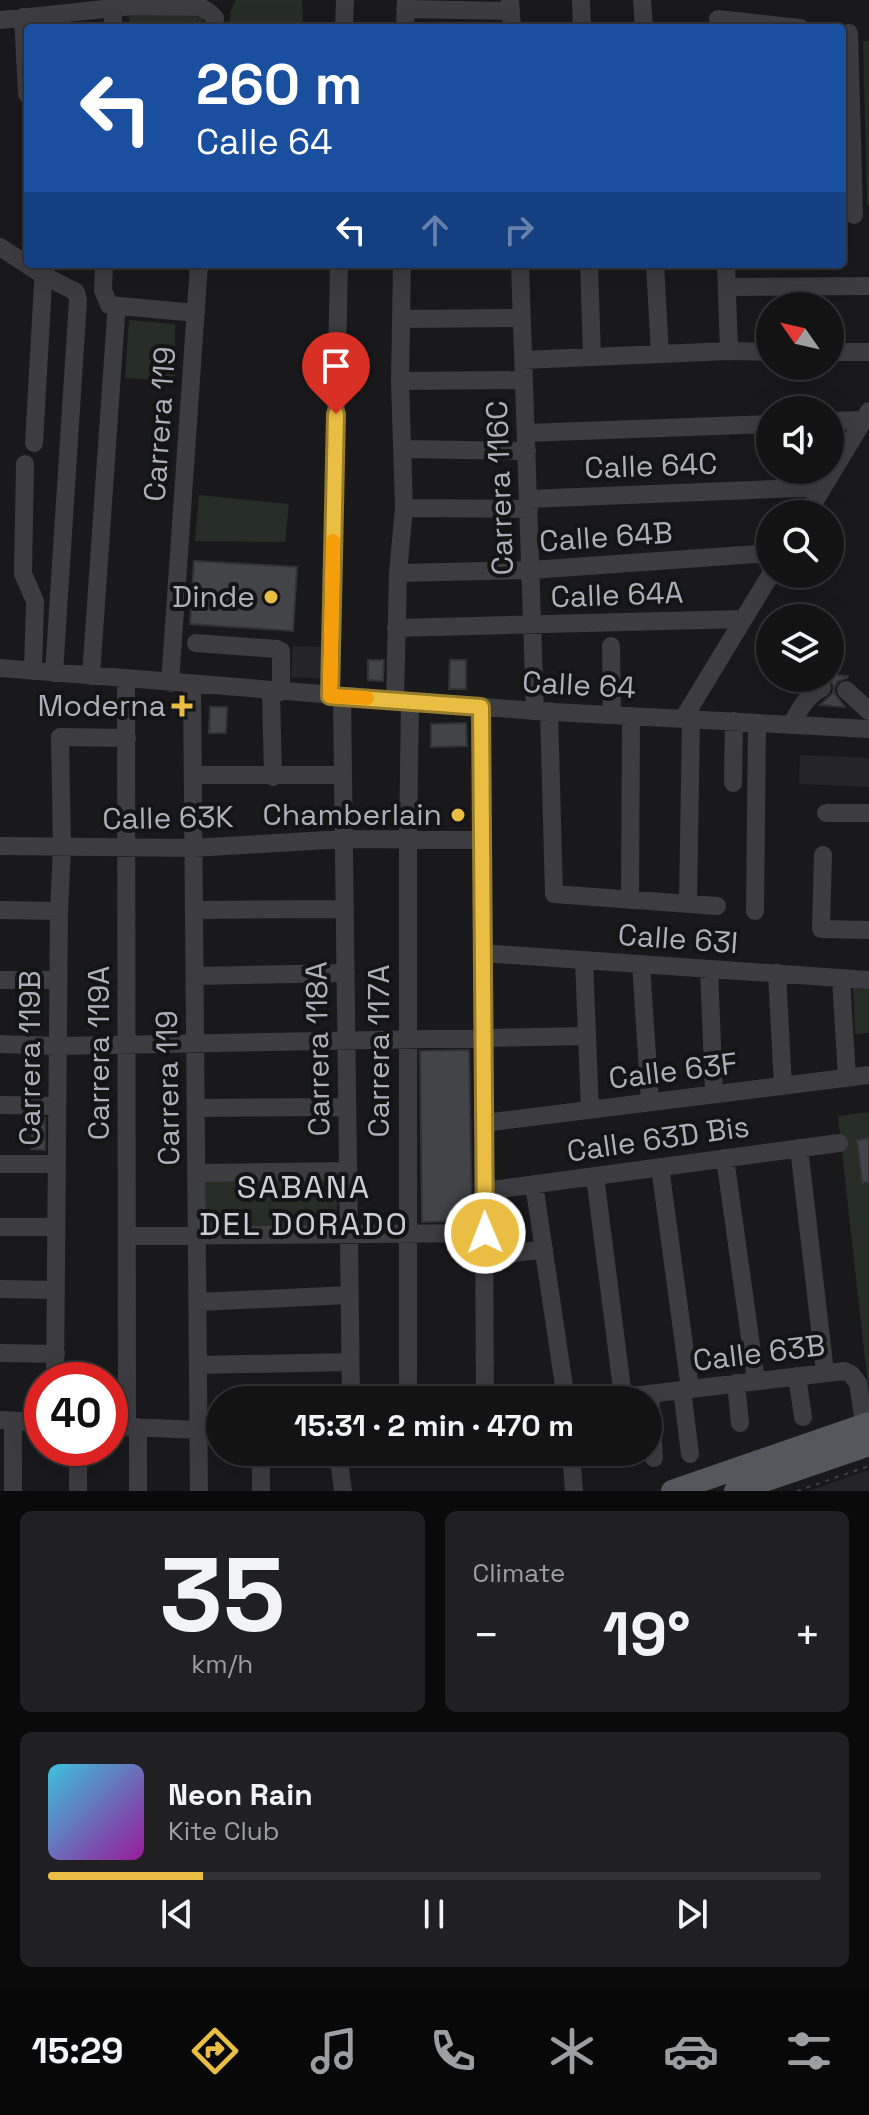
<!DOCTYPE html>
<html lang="en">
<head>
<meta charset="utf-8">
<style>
  :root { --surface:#131314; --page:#202022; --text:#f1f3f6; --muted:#9d9ea0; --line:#323234; --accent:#e9be42 }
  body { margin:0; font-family:"Space Grotesk",sans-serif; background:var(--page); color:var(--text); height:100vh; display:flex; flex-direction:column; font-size:30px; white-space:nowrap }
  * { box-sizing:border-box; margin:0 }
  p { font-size:26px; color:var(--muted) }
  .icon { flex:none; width:44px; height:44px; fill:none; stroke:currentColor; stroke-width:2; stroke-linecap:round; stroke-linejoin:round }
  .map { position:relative; height:1491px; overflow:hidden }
  .side { display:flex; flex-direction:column; gap:20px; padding:20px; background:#0a0a0b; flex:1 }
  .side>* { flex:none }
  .top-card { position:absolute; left:24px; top:24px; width:822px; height:244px; border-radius:8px; box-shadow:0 8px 32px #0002,0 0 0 2px var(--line); background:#1a4fa0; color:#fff; overflow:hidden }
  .needle { width:52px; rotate:304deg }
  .buttons { position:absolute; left:756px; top:292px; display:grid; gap:16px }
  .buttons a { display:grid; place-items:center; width:88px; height:88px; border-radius:50%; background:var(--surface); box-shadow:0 8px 32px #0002,0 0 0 2px var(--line); font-size:40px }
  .speed { position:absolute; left:24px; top:1362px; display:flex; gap:16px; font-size:40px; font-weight:700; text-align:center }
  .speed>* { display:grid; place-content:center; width:104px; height:104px; border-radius:50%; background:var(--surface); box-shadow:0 8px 32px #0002,0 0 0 2px var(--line); line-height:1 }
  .speed .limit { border:12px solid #d22; background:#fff; color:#111 }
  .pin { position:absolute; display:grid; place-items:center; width:68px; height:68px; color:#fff; margin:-82px -34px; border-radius:50% 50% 50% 0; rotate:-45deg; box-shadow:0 0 8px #0007 }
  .pin .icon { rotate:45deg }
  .me { position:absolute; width:88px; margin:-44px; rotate:359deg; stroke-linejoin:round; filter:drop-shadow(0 0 6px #0008) }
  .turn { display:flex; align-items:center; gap:28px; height:168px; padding:0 40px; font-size:36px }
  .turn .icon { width:104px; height:104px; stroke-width:2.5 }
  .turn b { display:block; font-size:56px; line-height:68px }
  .lanes { display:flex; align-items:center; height:76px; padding:0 40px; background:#0003; justify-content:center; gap:40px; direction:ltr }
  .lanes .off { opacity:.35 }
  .big { font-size:60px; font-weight:700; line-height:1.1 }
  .side .card { flex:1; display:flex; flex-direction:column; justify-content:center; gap:12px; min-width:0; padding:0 28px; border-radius:12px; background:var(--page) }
  .side .dial { align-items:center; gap:0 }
  .dial b { font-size:104px; line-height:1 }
  .song { display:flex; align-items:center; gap:24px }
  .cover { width:96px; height:96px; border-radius:12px; background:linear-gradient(135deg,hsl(190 70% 55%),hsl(300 70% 35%)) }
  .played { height:8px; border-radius:4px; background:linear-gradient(90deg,var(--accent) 20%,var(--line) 20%) }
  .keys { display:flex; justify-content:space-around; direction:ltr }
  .heat { display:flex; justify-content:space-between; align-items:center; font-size:44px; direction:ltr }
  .side .tiles { flex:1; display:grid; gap:20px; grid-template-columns:1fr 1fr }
  .card:last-child { grid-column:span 2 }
  .trip { position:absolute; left:206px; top:1386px; width:456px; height:80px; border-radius:40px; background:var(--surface); box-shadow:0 8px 32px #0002,0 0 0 2px var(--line); font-weight:700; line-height:80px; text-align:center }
  .dock { display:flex; height:128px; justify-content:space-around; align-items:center; background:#080808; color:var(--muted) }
  .dock .icon { width:56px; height:56px }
  .dock .current { color:var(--accent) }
  .dock b { font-size:36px; color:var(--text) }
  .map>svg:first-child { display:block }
  .built { fill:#252528 }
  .green { fill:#252d26 }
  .building { fill:#434448; stroke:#333336; stroke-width:2 }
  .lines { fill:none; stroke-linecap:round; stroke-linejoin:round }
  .path { stroke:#404146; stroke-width:2; stroke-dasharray:4 6; stroke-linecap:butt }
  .minor { stroke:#3c3c41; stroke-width:18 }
  .major { stroke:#56575e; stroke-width:22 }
  .route-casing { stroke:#977c2b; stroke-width:20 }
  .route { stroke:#e9be42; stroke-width:14 }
  .slow { stroke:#f59e0b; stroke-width:14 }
  .poi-dot { fill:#e9be42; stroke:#141416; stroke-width:3 }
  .labels { text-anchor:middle; stroke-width:8; stroke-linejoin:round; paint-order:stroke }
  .street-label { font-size:30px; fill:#acafba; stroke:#141416 }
  .poi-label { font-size:30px; fill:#acafba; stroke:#141416; text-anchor:end }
  .neighbourhood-label { font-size:32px; letter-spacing:2px; fill:#ccced6; stroke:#141416 }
</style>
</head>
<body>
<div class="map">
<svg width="869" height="1491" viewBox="0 0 869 1491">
  <rect width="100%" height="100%" fill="#19191b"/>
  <path class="built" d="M 293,646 L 329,647 L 327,679 L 291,677 Z
    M 800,755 L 869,758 L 869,787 L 799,784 Z
    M 869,1470 L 869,1491 L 809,1491 Z"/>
  <path class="green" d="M 236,0 L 302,0 L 303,28 L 229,28 L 231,10 Z
    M 129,12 L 203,17 L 202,28 L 129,28 Z
    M 863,41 L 869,41 L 869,206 L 867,205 Z
    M 129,320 L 175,324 L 175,381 L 125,378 Z
    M 199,495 L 289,504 L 285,542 L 195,541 Z
    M 853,988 L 869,989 L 869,1033 L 855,1034 Z
    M 869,1112 L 869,1395 L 838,1116 Z
    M 337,1174 L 337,1230 L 201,1232 L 201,1176 Z"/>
  <path class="building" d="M 194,561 L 297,567 L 293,631 L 190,624 Z
    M 368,660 L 384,660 L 383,681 L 368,680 Z
    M 450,660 L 466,660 L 466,689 L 449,689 Z
    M 830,675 L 848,676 L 847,678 L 838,681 L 834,688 L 835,694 L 845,707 L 820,705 L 833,693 L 834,687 L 828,678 Z
    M 210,707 L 227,707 L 226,733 L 209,733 Z
    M 466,723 L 467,746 L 431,747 L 431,724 Z
    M 469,1050 L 472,1221 L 422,1222 L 420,1051 Z
    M 32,1118 L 45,1118 L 45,1150 L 31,1149 Z
    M 869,1138 L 869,1182 L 862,1183 L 857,1140 Z"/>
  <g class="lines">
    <path class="path" d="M 797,1491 L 869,1466"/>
    <path class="minor" d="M 510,0 L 512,28
      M 581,0 L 582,28
      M 642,0 L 644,28
      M 405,9 L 511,11
      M 23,17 L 27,94
      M 718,19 L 800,28
      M 0,20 L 133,6 L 200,7 L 209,12 L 215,18 L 214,28
      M 113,28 L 113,15
      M 344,28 L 345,0
      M 405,28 L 406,0
      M 849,33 L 854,215
      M 0,247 L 43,275 L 76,292 L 78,300 L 54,673
      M 104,264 L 103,290 L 109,305 L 196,313
      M 520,264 L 535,711
      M 589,264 L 592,357
      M 655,264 L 660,354
      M 726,264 L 729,351
      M 727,287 L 869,286
      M 401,319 L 522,318
      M 830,352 L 869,352
      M 523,360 L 729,351 L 770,352
      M 400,381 L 524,380
      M 830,421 L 864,420
      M 526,433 L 770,424
      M 34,443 L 44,266
      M 403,449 L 527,451
      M 25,464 L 23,574 L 35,601 L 33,671
      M 528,499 L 823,487
      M 404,508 L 529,509
      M 807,514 L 869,411
      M 398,573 L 531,570 L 770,553
      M 396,628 L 743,619
      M 196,643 L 277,649 L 281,651 L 281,692
      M 611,646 L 612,715
      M 0,668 L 535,711 L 869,729
      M 91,676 L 116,316
      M 126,679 L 127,1426
      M 170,683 L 199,264
      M 192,685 L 199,1491
      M 846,690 L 869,711
      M 271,691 L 273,777
      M 330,696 L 339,264
      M 342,697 L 351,1400
      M 395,700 L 398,573 L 404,508 L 400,381 L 402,264
      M 481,707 L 485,1400
      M 549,711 L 554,894 L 717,906
      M 683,719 L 771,574
      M 791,725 C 799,710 806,696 822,688
      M 193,775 L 343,775
      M 733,783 L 734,721
      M 826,813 L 869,813
      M 0,846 L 193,848 L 344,839 L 482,840
      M 823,855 L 821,929 L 869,930
      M 630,900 L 631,716
      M 688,904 L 691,719
      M 0,910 L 59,911
      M 194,910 L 345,909
      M 755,911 L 757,723
      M 482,953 L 869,980
      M 584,960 L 590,1110
      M 641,964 L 650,1102
      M 709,969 L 714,1094
      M 777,973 L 783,1086
      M 195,976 L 346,973
      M 841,978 L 847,1078
      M 0,980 L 58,980
      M 0,1044 L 58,1046 L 587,1036
      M 0,1105 L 57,1106
      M 196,1108 L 347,1107
      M 484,1123 L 869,1075
      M 799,1148 L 825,1372
      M 725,1158 L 756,1381
      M 0,1164 L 57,1164
      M 660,1167 L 690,1389
      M 197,1173 L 348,1171
      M 595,1176 L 623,1397
      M 534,1184 L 566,1400
      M 485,1191 L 839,1143
      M 0,1227 L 56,1227
      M 127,1236 L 485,1233
      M 485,1257 L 544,1249
      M 0,1289 L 56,1290
      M 198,1302 L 349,1295
      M 0,1353 L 56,1354
      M 198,1365 L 350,1362
      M 797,1376 L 803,1417
      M 55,1380 L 59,911 L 62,848 L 60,737 L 127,738
      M 736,1383 L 740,1423
      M 682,1390 L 690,1454
      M 650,1394 L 654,1458
      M 408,1400 L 408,839 L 410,702
      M 598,1400 L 844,1371 L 851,1374 L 858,1383 L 866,1436
      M 0,1420 L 42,1422
      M 13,1421 L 13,1491
      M 110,1426 L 220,1431
      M 261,1452 L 261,1491
      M 338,1452 L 343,1491
      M 571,1452 L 574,1491
      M 78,1491 L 78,1448
      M 138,1491 L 138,1427"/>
    <path class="major" d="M 672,1491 L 869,1423
      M 735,1491 L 869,1445"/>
  </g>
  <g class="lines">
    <g class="route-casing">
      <path id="route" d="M 336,414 L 330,696 L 481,707 L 485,1233"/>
    </g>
    <use href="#route" class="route"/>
    <path class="slow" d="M 333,541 L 330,696 L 367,698"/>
  </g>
  <g class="poi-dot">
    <circle cx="271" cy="597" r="8"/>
    <path d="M178 694h8v8h8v8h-8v8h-8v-8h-8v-8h8z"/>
    <circle cx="458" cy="815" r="8"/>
  </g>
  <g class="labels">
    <g class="street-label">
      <text transform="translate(160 424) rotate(-86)" y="10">Carrera 119</text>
      <text transform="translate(651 466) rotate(-2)" y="10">Calle 64C</text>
      <text transform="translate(500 488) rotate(-92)" y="10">Carrera 116C</text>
      <text transform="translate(606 537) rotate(-4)" y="10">Calle 64B</text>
      <text transform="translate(617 595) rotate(-2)" y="10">Calle 64A</text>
      <text transform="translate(579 685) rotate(3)" y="10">Calle 64</text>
      <text transform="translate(168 818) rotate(-1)" y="10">Calle 63K</text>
      <text transform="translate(678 939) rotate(4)" y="10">Calle 63I</text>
      <text transform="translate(318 1049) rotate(-91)" y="10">Carrera 118A</text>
      <text transform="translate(379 1051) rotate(-90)" y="10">Carrera 117A</text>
      <text transform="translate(99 1053) rotate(-90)" y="10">Carrera 119A</text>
      <text transform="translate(30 1058) rotate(-90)" y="10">Carrera 119B</text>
      <text transform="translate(673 1071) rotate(-7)" y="10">Calle 63F</text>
      <text transform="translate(168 1088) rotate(-91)" y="10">Carrera 119</text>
      <text transform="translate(658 1139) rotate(-8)" y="10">Calle 63D Bis</text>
      <text transform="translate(759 1353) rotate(-7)" y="10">Calle 63B</text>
    </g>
    <g class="poi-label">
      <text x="255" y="607">Dinde</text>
      <text x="166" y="716">Moderna</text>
      <text x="442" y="825">Chamberlain</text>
    </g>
    <g class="neighbourhood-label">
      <text x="304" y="1198">SABANA<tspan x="304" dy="37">DEL DORADO</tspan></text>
    </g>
  </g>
</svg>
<div class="buttons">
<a><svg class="needle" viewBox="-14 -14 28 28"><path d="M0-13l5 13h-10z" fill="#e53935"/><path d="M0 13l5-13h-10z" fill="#9d9ea0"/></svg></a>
<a><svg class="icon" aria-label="sound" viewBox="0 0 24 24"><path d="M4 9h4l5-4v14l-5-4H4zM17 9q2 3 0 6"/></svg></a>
<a><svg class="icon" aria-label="search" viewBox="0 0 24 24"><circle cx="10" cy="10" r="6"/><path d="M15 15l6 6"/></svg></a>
<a><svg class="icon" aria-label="layers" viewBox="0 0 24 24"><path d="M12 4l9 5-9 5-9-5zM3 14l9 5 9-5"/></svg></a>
</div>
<div class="speed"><div class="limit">40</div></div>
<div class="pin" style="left:336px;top:414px;background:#d93025"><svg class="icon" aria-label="arrive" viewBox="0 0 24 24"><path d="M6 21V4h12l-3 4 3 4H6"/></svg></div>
<svg class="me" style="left:485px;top:1233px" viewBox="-20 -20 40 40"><circle r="17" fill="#e9be42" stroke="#fff" stroke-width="3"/><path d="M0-11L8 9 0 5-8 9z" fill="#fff"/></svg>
<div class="trip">15:31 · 2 min · 470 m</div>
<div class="top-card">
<div class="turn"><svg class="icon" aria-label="left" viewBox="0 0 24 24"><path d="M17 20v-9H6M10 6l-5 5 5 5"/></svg><div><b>260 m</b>Calle 64</div></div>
<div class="lanes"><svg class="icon" aria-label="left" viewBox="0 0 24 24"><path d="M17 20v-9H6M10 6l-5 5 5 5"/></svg><svg class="icon off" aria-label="ahead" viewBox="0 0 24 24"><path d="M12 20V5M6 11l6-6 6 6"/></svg><svg class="icon off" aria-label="right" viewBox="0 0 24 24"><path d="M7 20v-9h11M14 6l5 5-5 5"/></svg></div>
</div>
</div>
<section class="side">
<div class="tiles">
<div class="card dial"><b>35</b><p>km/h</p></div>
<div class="card"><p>Climate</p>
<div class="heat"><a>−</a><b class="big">19°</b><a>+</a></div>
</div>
<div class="card">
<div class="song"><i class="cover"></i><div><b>Neon Rain</b><p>Kite Club</p></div></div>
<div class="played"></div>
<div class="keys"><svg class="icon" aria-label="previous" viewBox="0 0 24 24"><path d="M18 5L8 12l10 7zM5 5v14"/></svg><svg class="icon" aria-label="pause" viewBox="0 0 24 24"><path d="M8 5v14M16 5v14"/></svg><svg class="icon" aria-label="next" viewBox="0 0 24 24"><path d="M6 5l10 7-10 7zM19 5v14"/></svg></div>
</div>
</div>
</section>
<nav class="dock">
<b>15:29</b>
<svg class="icon current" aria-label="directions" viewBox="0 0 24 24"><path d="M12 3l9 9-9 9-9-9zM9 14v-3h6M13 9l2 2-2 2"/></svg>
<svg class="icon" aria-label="music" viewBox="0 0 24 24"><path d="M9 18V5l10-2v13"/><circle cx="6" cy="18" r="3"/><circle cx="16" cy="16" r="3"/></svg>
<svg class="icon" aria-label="phone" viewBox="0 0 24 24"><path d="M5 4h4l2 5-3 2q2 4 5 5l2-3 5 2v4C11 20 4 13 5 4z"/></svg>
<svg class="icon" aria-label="climate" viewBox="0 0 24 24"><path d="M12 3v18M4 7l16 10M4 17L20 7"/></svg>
<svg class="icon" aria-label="car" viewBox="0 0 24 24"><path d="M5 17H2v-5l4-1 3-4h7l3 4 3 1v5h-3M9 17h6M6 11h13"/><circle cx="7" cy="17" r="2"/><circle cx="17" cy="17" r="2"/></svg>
<svg class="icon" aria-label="filters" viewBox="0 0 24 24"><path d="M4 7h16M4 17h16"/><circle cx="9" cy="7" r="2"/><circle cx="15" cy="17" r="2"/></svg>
</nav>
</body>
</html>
